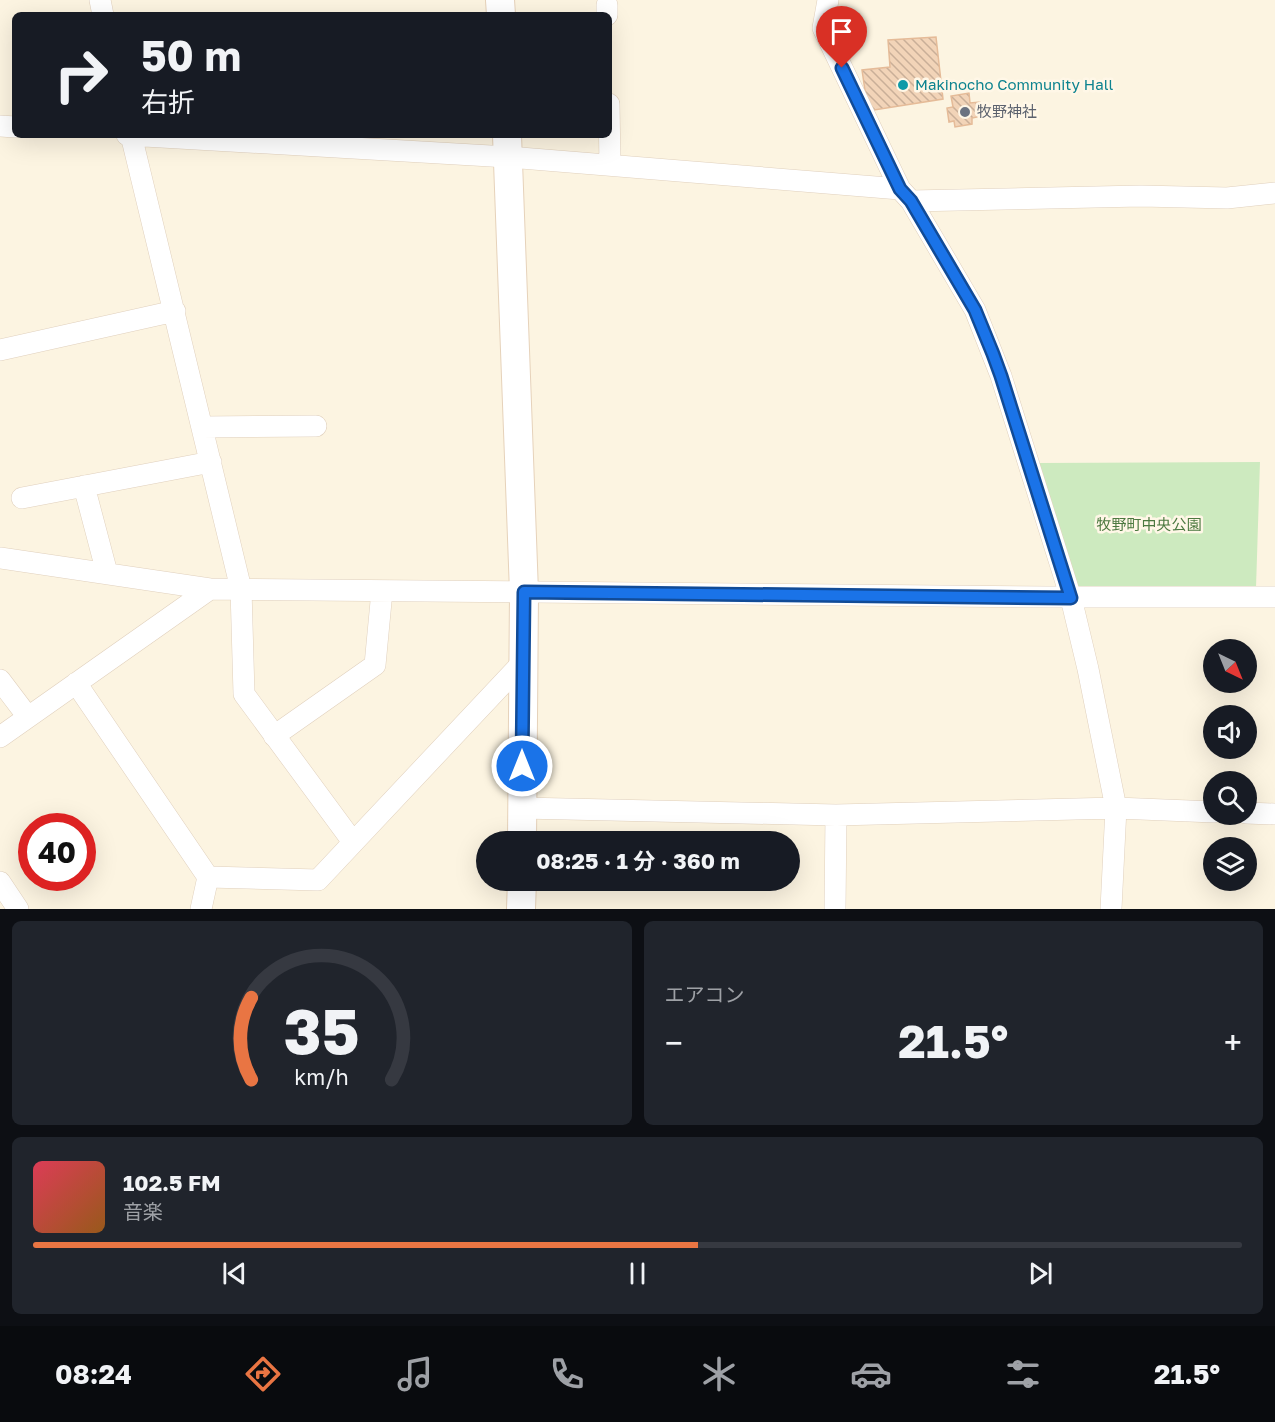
<!DOCTYPE html>
<html lang="ja">
<head>
<meta charset="utf-8">
<style>
  :root { --surface:#171b24; --page:#20242c; --text:#f1f3f6; --muted:#9ea1a6; --line:#363941; --accent:#e97543 }
  body { margin:0; font-family:"Golos Text","Noto Sans JP",sans-serif; background:var(--page); color:var(--text); height:100vh; display:flex; flex-direction:column; font-size:22px; white-space:nowrap }
  * { box-sizing:border-box; margin:0 }
  p { font-size:20px; color:var(--muted) }
  .icon { flex:none; width:33px; height:33px; fill:none; stroke:currentColor; stroke-width:2; stroke-linecap:round; stroke-linejoin:round }
  .map { position:relative; height:909px; overflow:hidden }
  .panel { display:flex; flex-direction:column; gap:12px; padding:12px; background:#0d0f14; flex:1 }
  .panel>* { flex:none }
  .top-card { position:absolute; left:12px; top:12px; width:600px; height:126px; border-radius:9px; box-shadow:0 6px 24px #0002; background:#171b24; color:var(--text); overflow:hidden }
  .needle { width:39px; rotate:137deg }
  .controls { position:absolute; left:1203px; top:639px; display:grid; gap:12px }
  .controls a { display:grid; place-items:center; width:54px; height:54px; border-radius:50%; background:var(--surface); box-shadow:0 6px 24px #0002; font-size:30px }
  .speed { position:absolute; left:18px; top:813px; display:flex; gap:12px; font-size:30px; font-weight:700; text-align:center }
  .speed>* { display:grid; place-content:center; width:78px; height:78px; border-radius:50%; background:var(--surface); box-shadow:0 6px 24px #0002; line-height:1 }
  .speed .limit { border:9px solid #d22; background:#fff; color:#111 }
  .pin { position:absolute; display:grid; place-items:center; width:51px; height:51px; color:#fff; margin:-62px -26px; border-radius:50% 50% 50% 0; rotate:-45deg; box-shadow:0 0 6px #0007 }
  .pin .icon { rotate:45deg }
  .me { position:absolute; width:66px; margin:-33px; rotate:0deg; stroke-linejoin:round; filter:drop-shadow(0 0 4px #0008) }
  .turn { display:flex; align-items:center; gap:21px; height:126px; padding:0 30px; font-size:27px }
  .turn .icon { width:78px; height:78px; stroke-width:2.5 }
  .turn b { display:block; font-size:42px; line-height:51px }
  .big { font-size:45px; font-weight:700; line-height:1.1 }
  .panel .tile { flex:1; display:flex; flex-direction:column; justify-content:center; gap:9px; min-width:0; padding:0 21px; border-radius:9px; background:var(--page) }
  .panel .dial { align-items:center; gap:0 }
  .dial svg { height:156px; overflow:visible; fill:none; stroke:var(--line); stroke-width:7; stroke-linecap:round; text-anchor:middle }
  .dial text { fill:var(--text); stroke:none }
  .song { display:flex; align-items:center; gap:18px }
  .cover { width:72px; height:72px; border-radius:9px; background:linear-gradient(135deg,hsl(350 70% 55%),hsl(30 70% 35%)) }
  .played { height:6px; border-radius:3px; background:linear-gradient(90deg,var(--accent) 55%,var(--line) 55%) }
  .keys { display:flex; justify-content:space-around; direction:ltr }
  .heat { display:flex; justify-content:space-between; align-items:center; font-size:33px; direction:ltr }
  .panel .tiles { flex:1; display:grid; gap:12px; grid-template-columns:1fr 1fr }
  .tile:last-child { grid-column:span 2 }
  .trip { position:absolute; left:476px; top:831px; width:324px; height:60px; border-radius:30px; background:var(--surface); box-shadow:0 6px 24px #0002; font-weight:700; line-height:60px; text-align:center }
  .tabs { display:flex; height:96px; justify-content:space-around; align-items:center; background:#090b0e; color:var(--muted) }
  .tabs .icon { width:42px; height:42px }
  .tabs .on { color:var(--accent) }
  .tabs b { font-size:27px; color:var(--text) }
  .map>svg:first-child { display:block }
  .park { fill:#cdeabf }
  .building { fill:url(#building-back-hatch); stroke:#e5bb98; stroke-width:1.5 }
  .lines { fill:none; stroke-linecap:round; stroke-linejoin:round }
  .street-casing { stroke:#e0d0bd; stroke-width:22 }
  .secondary-casing { stroke:#e6d2ba; stroke-width:30 }
  .street { stroke:#fff; stroke-width:21 }
  .secondary { stroke:#fff; stroke-width:28 }
  .route-casing { stroke:#114b97; stroke-width:15 }
  .route { stroke:#1a73e8; stroke-width:10 }
  .culture-dot { fill:#0f9aa8; stroke:#fff7e7; stroke-width:2 }
  .worship-dot { fill:#6b7280; stroke:#fff7e7; stroke-width:2 }
  .labels { text-anchor:middle; stroke-width:5; stroke-linejoin:round; paint-order:stroke }
  .culture-label { font-size:15px; fill:#0d838f; stroke:#fff7e7; text-anchor:start }
  .worship-label { font-size:15px; fill:#5b616d; stroke:#fff7e7; text-anchor:start }
  .park-label { font-size:15px; fill:#4c7940; stroke:#fff7e7 }
</style>
</head>
<body>
<div class="map">
<svg width="1275" height="909" viewBox="0 0 1275 909">
  <defs>
    <pattern id="building-back-hatch" width="6" height="6" patternUnits="userSpaceOnUse" patternTransform="scale(1.5)"><rect width="6" height="6" fill="#f2d4b8"/><path d="M-1 5l2 2M0 0l6 6M5-1l2 2" fill="none" stroke="#c9af98"/></pattern>
  </defs>
  <rect width="100%" height="100%" fill="#fcf4e1"/>
  <path class="park" d="M 1260,462 L 1256,588 L 1084,589 L 1073,584 L 1038,463 Z"/>
  <path class="building" d="M 936,37 L 943,99 L 868,111 L 862,70 L 890,67 L 888,40 Z
    M 969,93 L 970,103 L 980,102 L 982,116 L 972,118 L 972,124 L 955,127 L 954,121 L 949,122 L 947,108 L 953,107 L 951,96 Z"/>
  <g class="lines">
    <g class="street-casing">
      <path id="street" d="M 100,0 L 103,15
        M 828,0 L 823,28 L 900,189 L 911,201 L 975,310 L 1001,376 L 1071,598 L 1088,669 L 1116,808 L 1111,909
        M 607,5 L 607,15
        M 609,104 L 610,165
        M 0,126 L 15,127
        M 127,135 L 508,157 L 900,189
        M 131,135 L 241,589 L 244,694 L 353,842
        M 911,201 L 1141,196 L 1227,198 L 1275,193
        M 0,350 L 175,311
        M 202,427 L 316,426
        M 84,486 L 107,573
        M 22,498 L 211,462
        M 0,558 L 210,589 L 1048,597 L 1275,597
        M 0,680 L 28,717
        M 76,683 L 208,877 L 201,909
        M 274,736 L 375,665 L 382,591
        M 0,737 L 210,589
        M 522,808 L 836,815 L 1116,808 L 1214,812
        M 1246,813 L 1275,814
        M 208,877 L 318,880 L 523,662
        M 0,882 L 18,909
        M 835,909 L 836,815"/>
    </g>
    <g class="secondary-casing">
      <path id="secondary" d="M 500,0 L 501,15
        M 507,135 L 524,592 L 522,842
        M 521,909 L 522,880"/>
    </g>
    <use href="#street" class="street"/>
    <use href="#secondary" class="secondary"/>
  </g>
  <g class="lines">
    <g class="route-casing">
      <path id="route" d="M 522,766 L 524,592 L 1071,598 L 1001,376 L 993,354 L 975,310 L 911,201 L 900,189 L 842,68"/>
    </g>
    <use href="#route" class="route"/>
  </g>
  <circle class="culture-dot" cx="903" cy="85" r="6"/>
  <circle class="worship-dot" cx="965" cy="112" r="6"/>
  <g class="labels">
    <g class="culture-label">
      <text x="915" y="90">Makinocho Community Hall</text>
    </g>
    <g class="worship-label">
      <text x="977" y="117">牧野神社</text>
    </g>
    <g class="park-label">
      <text x="1149" y="530">牧野町中央公園</text>
    </g>
  </g>
</svg>
<div class="controls">
<a><svg class="needle" viewBox="-14 -14 28 28"><path d="M0-13l5 13h-10z" fill="#e53935"/><path d="M0 13l5-13h-10z" fill="#9ea1a6"/></svg></a>
<a><svg class="icon" aria-label="sound" viewBox="0 0 24 24"><path d="M4 9h4l5-4v14l-5-4H4zM17 9q2 3 0 6"/></svg></a>
<a><svg class="icon" aria-label="search" viewBox="0 0 24 24"><circle cx="10" cy="10" r="6"/><path d="M15 15l6 6"/></svg></a>
<a><svg class="icon" aria-label="layers" viewBox="0 0 24 24"><path d="M12 4l9 5-9 5-9-5zM3 14l9 5 9-5"/></svg></a>
</div>
<div class="speed"><div class="limit">40</div></div>
<div class="pin" style="left:842px;top:68px;background:#d93025"><svg class="icon" aria-label="arrive" viewBox="0 0 24 24"><path d="M6 21V4h12l-3 4 3 4H6"/></svg></div>
<svg class="me" style="left:522px;top:766px" viewBox="-20 -20 40 40"><circle r="17" fill="#1a73e8" stroke="#fff" stroke-width="3"/><path d="M0-11L8 9 0 5-8 9z" fill="#fff"/></svg>
<div class="trip">08:25 · 1 分 · 360 m</div>
<div class="top-card">
<div class="turn"><svg class="icon" aria-label="right" viewBox="0 0 24 24"><path d="M7 20v-9h11M14 6l5 5-5 5"/></svg><div><b>50 m</b>右折</div></div>
</div>
</div>
<section class="panel">
<div class="tiles">
<div class="tile dial"><svg viewBox="0 0 100 80">
<path d="M14 69A42 42 0 1 1 86 69"/>
<path d="M14 69A42 42 0 0 1 14 27" stroke="#e97543"/>
<text x="50" y="56" font-size="32" font-weight="700">35</text>
<text x="50" y="72" font-size="11">km/h</text>
</svg></div>
<div class="tile"><p>エアコン</p>
<div class="heat"><a>−</a><b class="big">21.5°</b><a>+</a></div>
</div>
<div class="tile">
<div class="song"><i class="cover"></i><div><b>102.5 FM</b><p>音楽</p></div></div>
<div class="played"></div>
<div class="keys"><svg class="icon" aria-label="previous" viewBox="0 0 24 24"><path d="M18 5L8 12l10 7zM5 5v14"/></svg><svg class="icon" aria-label="pause" viewBox="0 0 24 24"><path d="M8 5v14M16 5v14"/></svg><svg class="icon" aria-label="next" viewBox="0 0 24 24"><path d="M6 5l10 7-10 7zM19 5v14"/></svg></div>
</div>
</div>
</section>
<nav class="tabs">
<b>08:24</b>
<svg class="icon on" aria-label="directions" viewBox="0 0 24 24"><path d="M12 3l9 9-9 9-9-9zM9 14v-3h6M13 9l2 2-2 2"/></svg>
<svg class="icon" aria-label="music" viewBox="0 0 24 24"><path d="M9 18V5l10-2v13"/><circle cx="6" cy="18" r="3"/><circle cx="16" cy="16" r="3"/></svg>
<svg class="icon" aria-label="phone" viewBox="0 0 24 24"><path d="M5 4h4l2 5-3 2q2 4 5 5l2-3 5 2v4C11 20 4 13 5 4z"/></svg>
<svg class="icon" aria-label="climate" viewBox="0 0 24 24"><path d="M12 3v18M4 7l16 10M4 17L20 7"/></svg>
<svg class="icon" aria-label="car" viewBox="0 0 24 24"><path d="M5 17H2v-5l4-1 3-4h7l3 4 3 1v5h-3M9 17h6M6 11h13"/><circle cx="7" cy="17" r="2"/><circle cx="17" cy="17" r="2"/></svg>
<svg class="icon" aria-label="filters" viewBox="0 0 24 24"><path d="M4 7h16M4 17h16"/><circle cx="9" cy="7" r="2"/><circle cx="15" cy="17" r="2"/></svg>
<b>21.5°</b>
</nav>
</body>
</html>
